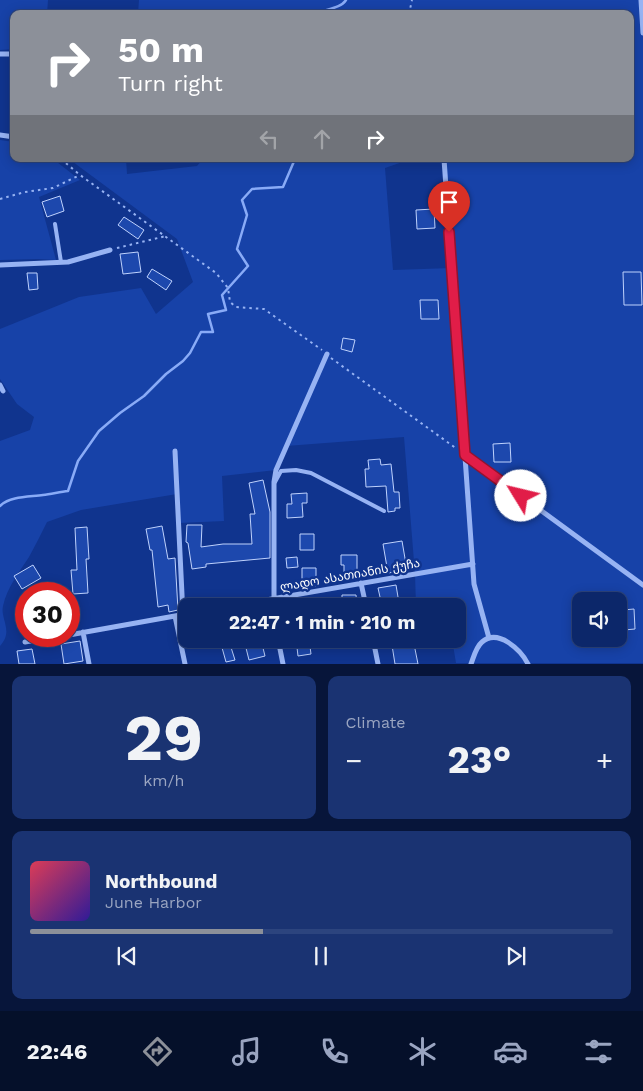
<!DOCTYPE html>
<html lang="en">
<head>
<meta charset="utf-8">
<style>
  :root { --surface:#0c276a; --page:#1a3372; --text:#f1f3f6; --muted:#9aa5c1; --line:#2c447e; --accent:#8c9099 }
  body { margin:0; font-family:"Work Sans","Noto Sans Georgian",sans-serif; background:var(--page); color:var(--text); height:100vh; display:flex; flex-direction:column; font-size:19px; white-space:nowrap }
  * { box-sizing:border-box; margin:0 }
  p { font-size:16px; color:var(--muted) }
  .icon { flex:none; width:28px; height:28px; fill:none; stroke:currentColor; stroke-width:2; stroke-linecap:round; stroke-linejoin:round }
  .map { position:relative; height:664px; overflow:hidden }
  .drawer { display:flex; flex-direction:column; gap:12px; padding:12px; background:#07153a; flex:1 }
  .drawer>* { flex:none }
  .banner { position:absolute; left:10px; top:10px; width:624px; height:152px; border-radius:10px; box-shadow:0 2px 12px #0003,0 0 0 1px var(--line); background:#8c9099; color:#fff; overflow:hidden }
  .fabs { position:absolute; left:572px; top:592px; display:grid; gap:10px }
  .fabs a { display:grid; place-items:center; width:55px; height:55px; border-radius:10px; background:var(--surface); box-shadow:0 2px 12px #0003,0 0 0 1px var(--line); font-size:25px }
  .speed { position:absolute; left:15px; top:582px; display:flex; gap:10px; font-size:25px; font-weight:700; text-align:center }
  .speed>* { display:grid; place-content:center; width:65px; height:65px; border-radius:50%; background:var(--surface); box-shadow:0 2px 12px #0003,0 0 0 1px var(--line); line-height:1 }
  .speed .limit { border:8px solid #d22; background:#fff; color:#111 }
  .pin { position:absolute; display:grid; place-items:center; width:42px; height:42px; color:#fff; margin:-51px -21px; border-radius:50% 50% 50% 0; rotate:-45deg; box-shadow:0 0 5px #0007 }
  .pin .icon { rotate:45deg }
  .me { position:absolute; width:55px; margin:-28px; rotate:306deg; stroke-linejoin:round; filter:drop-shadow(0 0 4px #0008) }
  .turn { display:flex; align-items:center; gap:18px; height:105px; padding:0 25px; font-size:22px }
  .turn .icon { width:65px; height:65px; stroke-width:2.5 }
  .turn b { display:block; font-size:35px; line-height:42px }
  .lanes { display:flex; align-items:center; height:48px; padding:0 25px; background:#0003; justify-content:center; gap:25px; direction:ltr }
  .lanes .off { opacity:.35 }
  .big { font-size:38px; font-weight:700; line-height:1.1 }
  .drawer .card { flex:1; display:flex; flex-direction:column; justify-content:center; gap:8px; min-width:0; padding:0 18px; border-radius:10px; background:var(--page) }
  .drawer .dial { align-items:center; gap:0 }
  .dial b { font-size:65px; line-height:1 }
  .song { display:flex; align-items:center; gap:15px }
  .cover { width:60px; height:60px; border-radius:8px; background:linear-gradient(135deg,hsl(350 70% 55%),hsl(250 70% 35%)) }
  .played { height:5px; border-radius:2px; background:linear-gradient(90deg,var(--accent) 40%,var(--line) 40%) }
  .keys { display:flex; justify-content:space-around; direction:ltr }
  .heat { display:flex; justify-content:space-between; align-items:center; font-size:28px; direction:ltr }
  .drawer .tiles { flex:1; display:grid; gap:12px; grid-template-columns:1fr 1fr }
  .card:last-child { grid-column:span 2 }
  .trip { position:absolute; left:178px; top:598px; width:288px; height:50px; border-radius:10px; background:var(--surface); box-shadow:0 2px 12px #0003,0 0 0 1px var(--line); font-weight:700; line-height:50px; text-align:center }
  .menu { display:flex; height:80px; justify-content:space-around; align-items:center; background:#05102a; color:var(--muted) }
  .menu .icon { width:35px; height:35px }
  .menu .on { color:var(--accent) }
  .menu b { font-size:22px; color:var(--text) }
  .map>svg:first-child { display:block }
  .green { fill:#1742a8; fill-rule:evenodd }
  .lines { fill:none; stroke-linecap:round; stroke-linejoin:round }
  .stream { stroke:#89abf7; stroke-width:2.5 }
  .building { fill:#1d48ad; stroke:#bfd2fd }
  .path { stroke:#97b3f3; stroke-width:2; stroke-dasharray:2.5 4; stroke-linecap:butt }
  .service { stroke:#97b3f3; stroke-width:4 }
  .minor { stroke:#97b3f3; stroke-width:5 }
  .route-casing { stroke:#92132f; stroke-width:12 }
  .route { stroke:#e11d48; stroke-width:9 }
  .labels { text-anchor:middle; stroke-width:5; stroke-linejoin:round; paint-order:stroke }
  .street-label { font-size:12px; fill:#fff; stroke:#10348e }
</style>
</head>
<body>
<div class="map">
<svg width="643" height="664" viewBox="0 0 643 664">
  <rect width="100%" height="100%" fill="#10348e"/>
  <path class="green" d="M 0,0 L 48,0 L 47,14 L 14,14 L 14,49 L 0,50 Z
    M 139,0 L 641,0 L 643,33 L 643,663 L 456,663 L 452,639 L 456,639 L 456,606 L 416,606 L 415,574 L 404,437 L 286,446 L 276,470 L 222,476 L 224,521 L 179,523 L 177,494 L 81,510 L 47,522 C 41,534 35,546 29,557 C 19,572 7,588 3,606 C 0,619 14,631 0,646 L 0,441 L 30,430 L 34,417 L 17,404 L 0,379 L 0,329 L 79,297 L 141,288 L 156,314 L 193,282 L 177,239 L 69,159 L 126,159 L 127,174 L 197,166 L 203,159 L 411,159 L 385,168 L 393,270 L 452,268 L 444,159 L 630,159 L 630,14 L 138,14 ZM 581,601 L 619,601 L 619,639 L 581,639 Z
    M 0,140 L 14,142 L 14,159 L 53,159 L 80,180 L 39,197 L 56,260 L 38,259 L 0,260 Z"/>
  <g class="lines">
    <path class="stream" d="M 318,14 L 318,13 C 327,9 341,8 346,0
      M 0,506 C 10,496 30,497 43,495 C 51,494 60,492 68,491 L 78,461 L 99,431 L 120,413 L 144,396 L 166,374 L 183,361 L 190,353 L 201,332 L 213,332 L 208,314 L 226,310 L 222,295 L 248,266 L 237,249 L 247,215 L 242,200 L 252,189 L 283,187 L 295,159"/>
  </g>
  <path class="building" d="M 60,196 L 64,211 L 47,217 L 42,202 Z
    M 434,209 L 435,228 L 417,229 L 416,210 Z
    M 124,217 L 144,230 L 138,239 L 118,225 Z
    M 138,252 L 141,272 L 123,274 L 120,254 Z
    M 152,269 L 172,281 L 166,290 L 147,277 Z
    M 623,272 L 641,272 L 642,305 L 624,305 Z
    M 27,273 L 37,273 L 38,289 L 29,290 Z
    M 420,300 L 438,300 L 439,319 L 421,319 Z
    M 343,338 L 355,340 L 352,352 L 341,349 Z
    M 510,443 L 511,462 L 494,462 L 493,444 Z
    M 380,459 L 381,465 L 391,464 L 394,492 L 399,492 L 400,508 L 395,508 L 395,511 L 388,512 L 386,486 L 366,487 L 365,469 L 369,469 L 368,460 Z
    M 263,480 L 270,512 L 270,558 L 206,564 L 206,567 L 192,569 L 188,543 L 186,542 L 187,525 L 202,525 L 201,547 L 223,544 L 252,544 L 250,514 L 255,514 L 249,483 Z
    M 307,493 L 307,503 L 302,503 L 303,517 L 287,518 L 287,504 L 292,504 L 291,494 Z
    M 162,526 L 168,559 L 175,558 L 178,610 L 169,612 L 168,605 L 158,607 L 152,550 L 150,550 L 146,529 Z
    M 87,527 L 89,559 L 86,559 L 88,593 L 73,594 L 71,570 L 77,570 L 75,528 Z
    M 300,534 L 314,534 L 314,550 L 300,550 Z
    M 402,541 L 407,570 L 388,573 L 383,544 Z
    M 341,555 L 357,555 L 357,571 L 344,572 L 344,565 L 341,565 Z
    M 297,557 L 298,567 L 287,568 L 286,558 Z
    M 33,565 L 41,578 L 22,589 L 14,576 Z
    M 302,568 L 316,568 L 316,586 L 302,585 Z
    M 396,585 L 399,603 L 382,606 L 378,588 Z
    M 342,595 L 356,595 L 357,606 L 342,606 Z
    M 634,609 L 635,629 L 624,630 L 623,610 Z
    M 296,639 L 309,639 L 311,654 L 298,656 Z
    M 391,639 L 413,639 L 418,664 L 395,664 Z
    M 261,640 L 265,656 L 249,660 L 245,644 Z
    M 80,641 L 83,661 L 64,664 L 61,644 Z
    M 229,641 L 235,660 L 226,662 L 221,644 Z
    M 32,649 L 35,664 L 19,664 L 17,651 Z"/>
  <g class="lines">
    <path class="path" d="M 409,14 L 412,0
      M 61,159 L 80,175 L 216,273 L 228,288 L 230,302 L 236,307 L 264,309 L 322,350
      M 0,199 L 25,192 L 53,188 L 80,175
      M 117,248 L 166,236
      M 331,358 L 457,449"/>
    <path class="service" d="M 55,224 L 61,262
      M 275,482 L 281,471 L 296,470 L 311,473 L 384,511"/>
    <path class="minor" d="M 641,0 L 643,33
      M 0,54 L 14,54
      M 0,135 L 14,137
      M 444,159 L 474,584 L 489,638
      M 0,265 L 68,262 L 110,250
      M 0,385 L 3,391
      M 175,451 L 183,615
      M 465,455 L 643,585
      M 361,583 L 366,606
      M 231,606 L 473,564
      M 274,606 L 274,482 L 276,470 L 327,354
      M 175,616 L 185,664
      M 83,632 L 89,664
      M 69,635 L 186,614
      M 278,639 L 283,664
      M 373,639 L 378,664
      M 25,642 L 59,636
      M 471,664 C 474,656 476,647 482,642 C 498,628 521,650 528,664"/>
  </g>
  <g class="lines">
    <g class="route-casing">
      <path id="route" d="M 449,232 L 465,455 L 521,496"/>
    </g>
    <use href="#route" class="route"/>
  </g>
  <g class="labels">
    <g class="street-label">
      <text transform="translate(350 575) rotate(-10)" y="4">ლადო ასათიანის ქუჩა</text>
    </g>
  </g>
</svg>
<div class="fabs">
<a><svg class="icon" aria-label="sound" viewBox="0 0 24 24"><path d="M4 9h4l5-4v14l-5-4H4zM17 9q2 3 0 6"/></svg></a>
</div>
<div class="speed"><div class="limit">30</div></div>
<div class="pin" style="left:449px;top:232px;background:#d93025"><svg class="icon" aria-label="arrive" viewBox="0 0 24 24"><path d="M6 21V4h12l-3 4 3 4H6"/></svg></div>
<svg class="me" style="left:521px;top:496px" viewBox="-20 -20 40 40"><circle r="19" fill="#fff"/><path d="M0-13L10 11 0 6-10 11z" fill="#e11d48"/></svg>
<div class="trip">22:47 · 1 min · 210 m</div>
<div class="banner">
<div class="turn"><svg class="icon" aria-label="right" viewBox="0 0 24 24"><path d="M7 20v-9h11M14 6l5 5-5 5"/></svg><div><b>50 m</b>Turn right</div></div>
<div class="lanes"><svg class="icon off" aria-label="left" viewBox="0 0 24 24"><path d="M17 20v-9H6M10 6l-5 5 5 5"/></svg><svg class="icon off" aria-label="ahead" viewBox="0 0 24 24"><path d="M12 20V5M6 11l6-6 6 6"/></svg><svg class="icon" aria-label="right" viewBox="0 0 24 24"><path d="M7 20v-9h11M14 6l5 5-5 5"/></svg></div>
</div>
</div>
<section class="drawer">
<div class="tiles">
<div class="card dial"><b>29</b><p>km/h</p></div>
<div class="card"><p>Climate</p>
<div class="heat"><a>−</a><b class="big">23°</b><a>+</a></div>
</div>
<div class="card">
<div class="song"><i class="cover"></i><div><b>Northbound</b><p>June Harbor</p></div></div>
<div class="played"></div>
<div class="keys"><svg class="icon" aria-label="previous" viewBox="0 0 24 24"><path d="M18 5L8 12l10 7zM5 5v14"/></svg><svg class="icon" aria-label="pause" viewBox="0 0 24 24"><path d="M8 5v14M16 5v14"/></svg><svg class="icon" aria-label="next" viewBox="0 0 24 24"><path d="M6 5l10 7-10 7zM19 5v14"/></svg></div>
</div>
</div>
</section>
<nav class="menu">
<b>22:46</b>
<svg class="icon on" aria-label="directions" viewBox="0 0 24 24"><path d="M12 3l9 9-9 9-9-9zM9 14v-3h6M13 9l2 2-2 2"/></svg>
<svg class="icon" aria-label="music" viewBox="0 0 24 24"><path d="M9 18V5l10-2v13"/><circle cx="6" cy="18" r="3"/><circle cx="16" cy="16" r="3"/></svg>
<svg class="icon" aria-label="phone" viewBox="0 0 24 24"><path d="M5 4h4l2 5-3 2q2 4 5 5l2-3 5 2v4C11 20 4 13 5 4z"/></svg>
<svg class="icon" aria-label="climate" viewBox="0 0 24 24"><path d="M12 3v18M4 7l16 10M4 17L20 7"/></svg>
<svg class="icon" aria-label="car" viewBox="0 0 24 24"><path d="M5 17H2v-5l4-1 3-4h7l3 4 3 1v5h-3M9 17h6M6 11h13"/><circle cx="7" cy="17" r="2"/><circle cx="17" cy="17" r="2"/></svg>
<svg class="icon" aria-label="filters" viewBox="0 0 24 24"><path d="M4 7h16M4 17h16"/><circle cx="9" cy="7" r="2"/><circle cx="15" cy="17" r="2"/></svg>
</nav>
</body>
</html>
